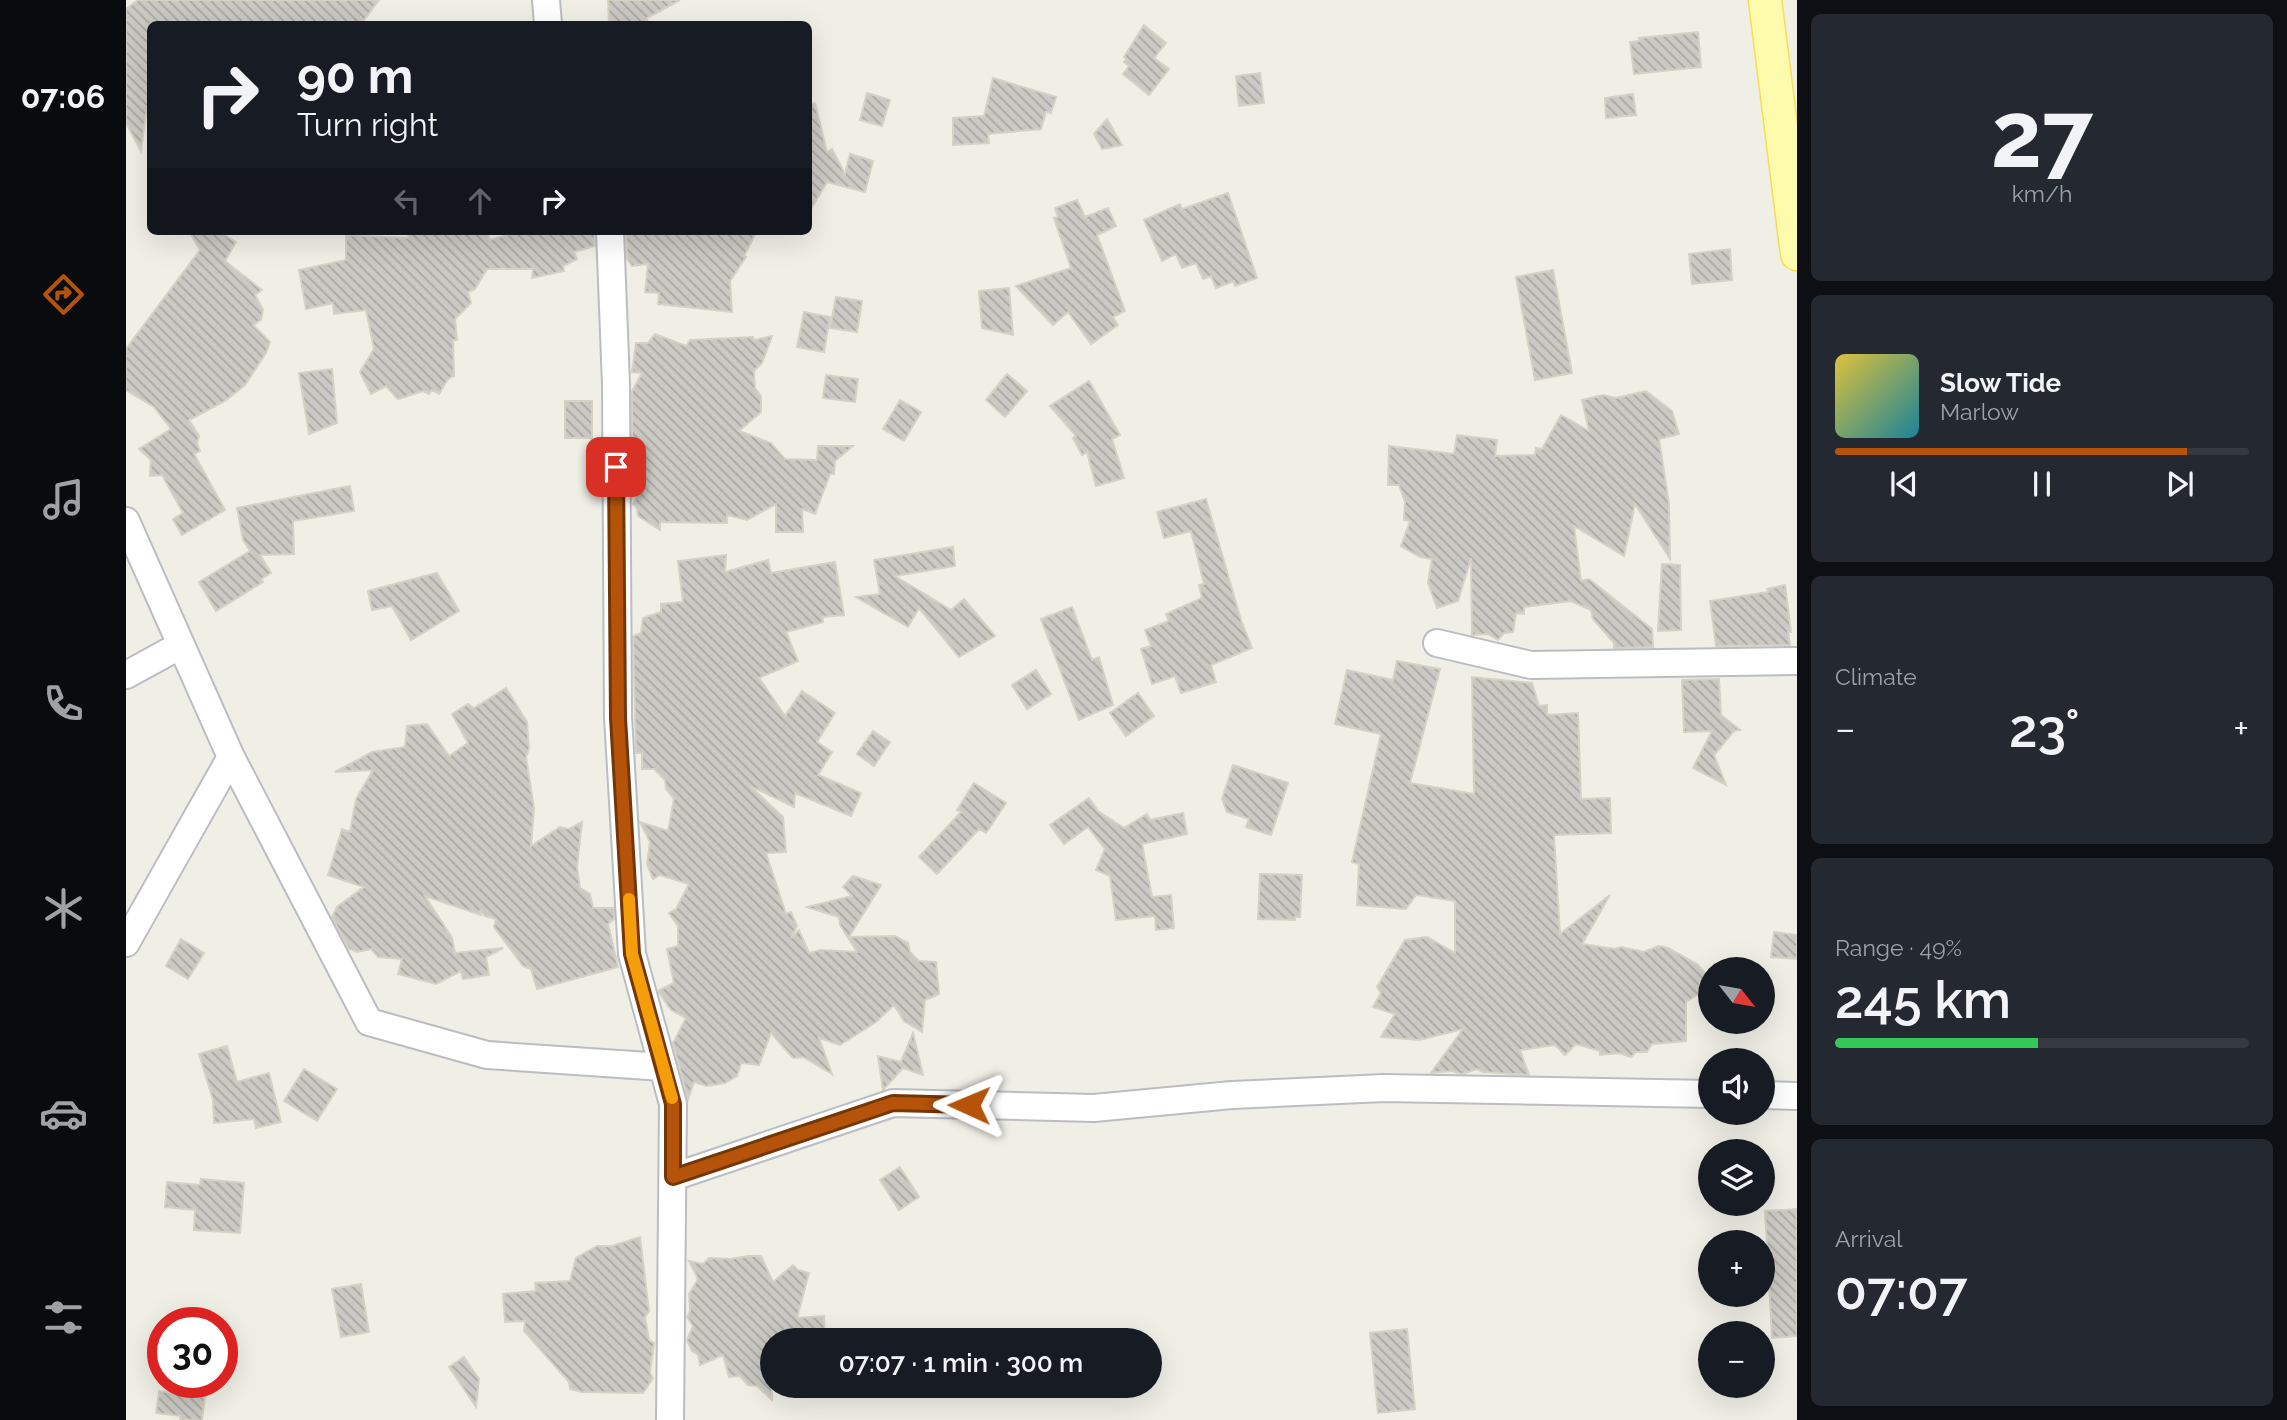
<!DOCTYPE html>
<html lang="en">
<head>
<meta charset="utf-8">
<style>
  :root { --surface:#171b24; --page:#242831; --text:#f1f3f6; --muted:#9ea1a6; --line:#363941; --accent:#b45309 }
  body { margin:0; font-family:Raleway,sans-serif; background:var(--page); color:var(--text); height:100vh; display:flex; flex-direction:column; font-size:26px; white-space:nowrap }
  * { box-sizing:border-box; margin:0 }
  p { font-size:23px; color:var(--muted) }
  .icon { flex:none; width:38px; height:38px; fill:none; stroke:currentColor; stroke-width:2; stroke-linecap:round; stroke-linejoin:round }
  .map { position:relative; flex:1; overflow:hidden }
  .drawer { display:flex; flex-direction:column; gap:14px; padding:14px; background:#0d0f14; width:490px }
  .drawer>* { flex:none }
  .top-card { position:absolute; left:21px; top:21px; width:665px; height:214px; border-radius:10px; box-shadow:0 7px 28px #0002; background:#171b24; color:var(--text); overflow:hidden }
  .needle { width:46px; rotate:121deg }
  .fabs { position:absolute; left:1572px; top:957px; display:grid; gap:14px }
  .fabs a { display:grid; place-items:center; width:77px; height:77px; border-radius:50%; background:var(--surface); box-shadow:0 7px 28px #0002; font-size:35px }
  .speed { position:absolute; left:21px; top:1307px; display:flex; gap:14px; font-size:35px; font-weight:700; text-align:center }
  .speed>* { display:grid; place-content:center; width:91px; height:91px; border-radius:50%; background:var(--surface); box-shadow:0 7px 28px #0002; line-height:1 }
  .speed .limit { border:10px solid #d22; background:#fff; color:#111 }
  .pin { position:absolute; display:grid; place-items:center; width:60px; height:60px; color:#fff; margin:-30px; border-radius:14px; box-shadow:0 4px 10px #0006 }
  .me { position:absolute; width:77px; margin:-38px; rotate:271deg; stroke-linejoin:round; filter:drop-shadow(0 0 5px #0008) }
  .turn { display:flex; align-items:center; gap:24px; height:147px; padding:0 35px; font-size:32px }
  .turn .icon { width:91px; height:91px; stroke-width:2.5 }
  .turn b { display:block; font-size:49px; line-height:60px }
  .lanes { display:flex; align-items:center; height:66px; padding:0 35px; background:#0003; justify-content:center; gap:35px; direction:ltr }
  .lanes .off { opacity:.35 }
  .big { font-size:52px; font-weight:600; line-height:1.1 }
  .drawer .widget { flex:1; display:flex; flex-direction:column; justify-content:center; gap:10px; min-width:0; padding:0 24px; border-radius:10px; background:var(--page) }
  .drawer .dial { align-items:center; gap:0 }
  .dial b { font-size:91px; line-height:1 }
  .song { display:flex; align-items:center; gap:21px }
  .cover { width:84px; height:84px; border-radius:10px; background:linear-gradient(135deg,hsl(50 70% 55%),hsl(190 70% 35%)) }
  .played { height:7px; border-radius:4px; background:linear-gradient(90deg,var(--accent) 85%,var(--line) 85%) }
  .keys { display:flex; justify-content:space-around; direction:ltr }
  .heat { display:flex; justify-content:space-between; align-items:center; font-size:38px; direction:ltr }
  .charge { height:10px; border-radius:5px; background:linear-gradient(90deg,#34c759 49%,var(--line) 0) }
  .trip { position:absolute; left:634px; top:1328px; width:402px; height:70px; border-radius:35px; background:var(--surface); box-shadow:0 7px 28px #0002; font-weight:600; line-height:70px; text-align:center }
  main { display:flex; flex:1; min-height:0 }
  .tabs { display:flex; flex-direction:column; width:126px; justify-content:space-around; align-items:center; background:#090b0e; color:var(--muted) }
  .tabs .icon { width:49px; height:49px }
  .tabs .on { color:var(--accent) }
  .tabs b { font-size:32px; color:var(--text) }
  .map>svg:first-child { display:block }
  .building { fill:url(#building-back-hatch); stroke:#d5d2c4; stroke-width:2 }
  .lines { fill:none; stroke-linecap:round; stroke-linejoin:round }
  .minor-casing { stroke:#babdc2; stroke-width:30 }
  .major-casing { stroke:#f7dd57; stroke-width:35 }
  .minor { stroke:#fff; stroke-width:26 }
  .major { stroke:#fffbac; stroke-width:32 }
  .route-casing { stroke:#753606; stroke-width:18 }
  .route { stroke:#b45309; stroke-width:12 }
  .slow { stroke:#f59e0b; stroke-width:12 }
</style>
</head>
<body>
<main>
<nav class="tabs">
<b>07:06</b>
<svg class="icon on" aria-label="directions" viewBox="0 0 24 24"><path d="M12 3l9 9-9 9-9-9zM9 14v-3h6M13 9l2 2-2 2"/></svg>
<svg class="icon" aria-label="music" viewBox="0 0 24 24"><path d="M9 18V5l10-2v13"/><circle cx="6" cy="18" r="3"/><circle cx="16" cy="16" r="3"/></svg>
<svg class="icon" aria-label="phone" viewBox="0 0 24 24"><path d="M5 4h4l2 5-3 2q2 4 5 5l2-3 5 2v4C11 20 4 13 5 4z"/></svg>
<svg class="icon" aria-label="climate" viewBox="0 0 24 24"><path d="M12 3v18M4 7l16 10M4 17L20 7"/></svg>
<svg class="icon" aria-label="car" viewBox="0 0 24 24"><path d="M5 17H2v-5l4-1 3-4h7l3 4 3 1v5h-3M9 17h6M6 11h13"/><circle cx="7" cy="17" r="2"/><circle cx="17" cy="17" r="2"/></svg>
<svg class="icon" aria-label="filters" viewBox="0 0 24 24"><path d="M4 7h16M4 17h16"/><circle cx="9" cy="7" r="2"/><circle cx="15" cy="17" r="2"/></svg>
</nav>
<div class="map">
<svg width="1671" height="1420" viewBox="0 0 1671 1420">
  <defs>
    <pattern id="building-back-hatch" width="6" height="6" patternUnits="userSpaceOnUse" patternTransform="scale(1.75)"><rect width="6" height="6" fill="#cbc9c3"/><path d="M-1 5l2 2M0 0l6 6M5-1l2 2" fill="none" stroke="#a8a7a2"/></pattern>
  </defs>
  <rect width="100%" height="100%" fill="#f0efe6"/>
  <path class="building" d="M 12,0 L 253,0 L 235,24 L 24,24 L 24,116 L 20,114 L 15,151 L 0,123 L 0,9 Z
    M 482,0 L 554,0 L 521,18 L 522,24 L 483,24 Z
    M 1018,25 L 1040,43 L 1028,58 L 1043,69 L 1023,95 L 997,74 L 1003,66 L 998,62 L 1001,59 L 998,57 Z
    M 1572,32 L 1575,67 L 1508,74 L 1504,42 L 1513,41 L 1513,38 Z
    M 1134,73 L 1138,103 L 1113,106 L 1110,76 Z
    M 867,78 L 930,97 L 925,113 L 920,112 L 915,129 L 862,134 L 863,143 L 827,145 L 827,118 L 858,116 Z
    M 741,93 L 764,100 L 756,126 L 734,120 Z
    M 1507,94 L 1510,115 L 1480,118 L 1479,98 Z
    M 689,103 L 701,152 L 706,149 L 719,174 L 724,154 L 747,161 L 739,192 L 701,182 L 682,214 L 682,104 Z
    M 981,119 L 996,145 L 976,149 L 968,134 Z
    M 1102,193 L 1131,278 L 1109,286 L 1108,281 L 1090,288 L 1085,276 L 1077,279 L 1070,263 L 1056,268 L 1050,254 L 1036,261 L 1018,220 L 1054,204 L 1056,209 Z
    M 951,200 L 959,217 L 982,208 L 990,226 L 971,235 L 999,311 L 987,317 L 992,325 L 965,344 L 942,312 L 927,325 L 890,286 L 945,268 L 928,218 L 932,217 L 929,208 Z
    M 63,231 L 92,231 L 110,242 L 99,261 L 136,290 L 129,295 L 137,310 L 135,320 L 127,325 L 144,342 L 140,353 L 119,385 L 99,401 L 63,420 L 73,436 L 71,443 L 74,451 L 68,454 L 99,510 L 56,535 L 47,519 L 57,513 L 36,475 L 24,476 L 25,460 L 13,449 L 45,429 L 28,407 L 0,390 L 0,349 L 74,250 Z
    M 283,231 L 360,231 L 364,240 L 394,231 L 468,231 L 469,246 L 448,252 L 451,259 L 437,266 L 438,271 L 406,278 L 407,269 L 361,269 L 349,289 L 342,292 L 345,303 L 329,319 L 331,340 L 327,340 L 328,376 L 322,379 L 313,394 L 306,390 L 303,394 L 297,391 L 272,399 L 260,386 L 245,394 L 234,372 L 248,349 L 240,310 L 208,314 L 207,303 L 180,309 L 173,270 L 220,260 L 220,235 L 282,238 Z
    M 500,231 L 631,231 L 618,256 L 620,257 L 604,281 L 606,312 L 532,304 L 533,293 L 519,292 L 522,264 L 506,266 L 501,259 Z
    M 1604,249 L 1606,280 L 1566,284 L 1563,254 Z
    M 1427,270 L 1446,373 L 1409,380 L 1390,277 Z
    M 883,288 L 887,335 L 856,328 L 853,291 Z
    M 710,297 L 736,301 L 731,332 L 704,328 Z
    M 678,312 L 704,317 L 698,352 L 671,347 Z
    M 529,334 L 560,346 L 564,340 L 627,337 L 628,340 L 646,336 L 636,363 L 628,371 L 629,388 L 635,396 L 635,412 L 613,431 L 645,443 L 659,459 L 691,460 L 692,446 L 727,446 L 709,461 L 708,474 L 704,474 L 689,514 L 676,509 L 677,532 L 650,532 L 650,504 L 621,520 L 601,515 L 601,523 L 534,522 L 534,530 L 512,516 L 511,508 L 507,504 L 515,490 L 506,482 L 506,391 L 516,373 L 506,372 L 510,343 L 522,343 Z
    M 206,369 L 211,423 L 183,434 L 173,373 Z
    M 881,374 L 901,391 L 879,417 L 860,400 Z
    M 700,375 L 732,379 L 729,402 L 697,398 Z
    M 963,381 L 994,435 L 986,439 L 998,478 L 970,486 L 961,452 L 956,455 L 947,438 L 950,436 L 924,406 Z
    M 1520,391 L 1546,411 L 1553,434 L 1533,439 L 1543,504 L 1544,559 L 1509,504 L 1498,556 L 1448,526 L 1455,581 L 1463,579 L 1526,629 L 1527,647 L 1488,648 L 1488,643 L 1467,619 L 1465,610 L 1445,601 L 1398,607 L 1398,614 L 1390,613 L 1387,632 L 1378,633 L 1372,640 L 1362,634 L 1346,635 L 1345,558 L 1332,601 L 1311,608 L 1302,583 L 1306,559 L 1294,557 L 1275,546 L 1284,521 L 1278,520 L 1279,502 L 1273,485 L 1262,485 L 1263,446 L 1328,454 L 1331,435 L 1371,440 L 1369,456 L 1409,455 L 1410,448 L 1416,449 L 1435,415 L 1463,431 L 1456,400 L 1477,395 L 1490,398 Z
    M 774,400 L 795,412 L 778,441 L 757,429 Z
    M 439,401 L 466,401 L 466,438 L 439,438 Z
    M 224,486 L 228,511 L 167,521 L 168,554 L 134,555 L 145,573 L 135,579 L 137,582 L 90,611 L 73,582 L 124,551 L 117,540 L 111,508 Z
    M 1080,499 L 1115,620 L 1126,648 L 1085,665 L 1090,682 L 1055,693 L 1049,676 L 1026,684 L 1015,649 L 1025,646 L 1019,630 L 1043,621 L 1040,614 L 1076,598 L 1073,585 L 1078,584 L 1065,531 L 1038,538 L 1031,512 Z
    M 827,547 L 829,566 L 769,576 L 825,610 L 838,599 L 869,636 L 833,657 L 793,608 L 782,627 L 730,597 L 754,594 L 748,560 Z
    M 600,555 L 599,572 L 642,560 L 645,573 L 709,562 L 718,615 L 696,617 L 697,622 L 660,632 L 672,661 L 633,678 L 659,716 L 676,691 L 709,713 L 691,742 L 706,752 L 692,775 L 735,793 L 725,816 L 669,793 L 668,807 L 624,786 L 657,817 L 660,852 L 640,853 L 660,914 L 665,912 L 671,926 L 665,938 L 673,930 L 683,953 L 695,950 L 731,952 L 714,925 L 713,917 L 681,907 L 726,896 L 717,887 L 727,876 L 755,885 L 723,937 L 769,936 L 782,943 L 784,952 L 793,961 L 810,962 L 813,994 L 799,1000 L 796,1032 L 778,1021 L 768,1005 L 750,1022 L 714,1045 L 693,1038 L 706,1074 L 677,1057 L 667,1058 L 645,1033 L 633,1065 L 615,1063 L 611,1076 L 599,1083 L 581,1086 L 568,1082 L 562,1099 L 547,1043 L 560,1018 L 545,1010 L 532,991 L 548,983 L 541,949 L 552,946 L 552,926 L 543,913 L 550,909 L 563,884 L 534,875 L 527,879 L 521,864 L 524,842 L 514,822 L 542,831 L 548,799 L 540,789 L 539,780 L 528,769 L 516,769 L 516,753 L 510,753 L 507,636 L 515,633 L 517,618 L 535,612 L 535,604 L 557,602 L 552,561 Z
    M 1536,564 L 1554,565 L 1555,630 L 1532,631 Z
    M 311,573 L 333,611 L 285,640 L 266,606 L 246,610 L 242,591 Z
    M 1659,585 L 1665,632 L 1662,632 L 1664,645 L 1590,646 L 1584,601 L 1642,592 L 1641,589 Z
    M 946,607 L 966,660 L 973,657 L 987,705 L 953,720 L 915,619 Z
    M 1271,661 L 1314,669 L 1284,783 L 1348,794 L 1346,677 L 1406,683 L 1413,706 L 1421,705 L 1421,715 L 1452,713 L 1455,799 L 1484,798 L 1485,833 L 1428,835 L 1434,934 L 1484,895 L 1456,944 L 1489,949 L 1495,947 L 1518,952 L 1533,946 L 1542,948 L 1571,964 L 1582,976 L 1574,982 L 1573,994 L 1560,1002 L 1560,1041 L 1526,1044 L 1521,1052 L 1510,1052 L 1505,1057 L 1493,1053 L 1474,1055 L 1474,1051 L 1450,1044 L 1439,1055 L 1429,1045 L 1394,1050 L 1403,1075 L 1357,1072 L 1351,1069 L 1336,1074 L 1326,1071 L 1305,1073 L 1337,1029 L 1293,1040 L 1255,1037 L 1269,1014 L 1247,1007 L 1255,993 L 1251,987 L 1279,940 L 1301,937 L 1329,953 L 1329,901 L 1290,895 L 1280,909 L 1231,905 L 1233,864 L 1226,862 L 1255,734 L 1209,724 L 1221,670 L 1267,680 Z
    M 910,670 L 925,694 L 901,709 L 886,685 Z
    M 1593,679 L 1595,715 L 1614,730 L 1608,731 L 1588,755 L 1600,785 L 1567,768 L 1586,731 L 1558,732 L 1556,680 Z
    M 380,688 L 401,722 L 403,749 L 400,757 L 408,808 L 405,846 L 434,827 L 443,829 L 456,822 L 451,867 L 454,888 L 464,894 L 467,908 L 488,908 L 488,919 L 482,924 L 492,967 L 411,989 L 405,969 L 397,966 L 368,927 L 370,919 L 359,916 L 354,910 L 355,915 L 299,896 L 326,938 L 329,953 L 377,948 L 360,957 L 363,975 L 337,979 L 335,971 L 310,984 L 272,974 L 276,959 L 252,957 L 245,949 L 231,952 L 223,949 L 206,917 L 211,907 L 238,887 L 202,875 L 216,829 L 224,832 L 230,799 L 247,770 L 209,772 L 246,752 L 279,747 L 281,726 L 301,724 L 323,756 L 342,743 L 326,714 L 342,704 L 348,708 Z
    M 1012,693 L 1028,716 L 1000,736 L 984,713 Z
    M 747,731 L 764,742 L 748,766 L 731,754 Z
    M 1107,765 L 1162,783 L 1145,835 L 1120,827 L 1123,819 L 1101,812 L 1096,799 Z
    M 848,783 L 880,803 L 860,833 L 853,829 L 811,874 L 793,857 L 835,812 L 831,810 Z
    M 963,798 L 972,811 L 998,828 L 1021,814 L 1024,820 L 1057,813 L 1061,834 L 1016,844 L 1026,897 L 1045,895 L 1048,928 L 1030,930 L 1029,916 L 990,920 L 984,876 L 970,870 L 979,849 L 962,827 L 938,844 L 924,825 Z
    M 1134,874 L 1176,875 L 1174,917 L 1169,917 L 1169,920 L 1132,919 Z
    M 1648,932 L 1671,935 L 1671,959 L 1645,957 Z
    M 55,939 L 78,953 L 62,979 L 40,966 Z
    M 787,1033 L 797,1075 L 777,1068 L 757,1090 L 752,1056 L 775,1062 Z
    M 101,1046 L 111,1082 L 143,1073 L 155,1122 L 130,1128 L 128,1119 L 88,1123 L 87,1100 L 73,1054 Z
    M 178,1069 L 211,1089 L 191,1121 L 158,1101 Z
    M 774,1167 L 793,1197 L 773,1210 L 754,1180 Z
    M 75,1179 L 118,1183 L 114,1233 L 68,1230 L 69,1210 L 39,1207 L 41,1182 L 74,1185 Z
    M 1671,1209 L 1671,1336 L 1646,1338 L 1639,1211 Z
    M 514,1237 L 523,1311 L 519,1317 L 523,1340 L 528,1343 L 524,1373 L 527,1378 L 517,1393 L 456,1392 L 444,1389 L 443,1382 L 398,1331 L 399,1321 L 379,1322 L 377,1294 L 410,1291 L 409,1283 L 444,1281 L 450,1258 L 471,1246 L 486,1246 Z
    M 622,1256 L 635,1256 L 647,1282 L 667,1265 L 672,1270 L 683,1273 L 671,1318 L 698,1316 L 699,1339 L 681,1333 L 679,1340 L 646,1340 L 646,1400 L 631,1386 L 622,1385 L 614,1376 L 603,1377 L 597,1355 L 574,1365 L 572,1355 L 566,1351 L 561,1340 L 567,1326 L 561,1317 L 564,1311 L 563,1294 L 572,1279 L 563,1261 L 577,1264 L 583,1258 L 604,1259 Z
    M 235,1284 L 243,1332 L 215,1337 L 206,1289 Z
    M 1281,1329 L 1289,1409 L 1252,1413 L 1244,1333 Z
    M 338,1357 L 353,1379 L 350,1407 L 323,1367 Z
    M 33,1391 L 79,1397 L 76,1420 L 54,1420 L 55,1416 L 30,1413 Z"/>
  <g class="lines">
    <g class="minor-casing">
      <path id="minor" d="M 420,0 L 422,24
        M 484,231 L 490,384 L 492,717 L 506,954 L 547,1104 L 544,1420
        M 0,521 L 105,757 L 243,1022 L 361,1055 L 537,1067
        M 1311,643 L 1405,665 L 1671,661
        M 0,675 L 55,645
        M 0,943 L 105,757
        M 1636,1095 L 1671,1096
        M 547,1177 L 767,1103 L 968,1108 L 1106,1095 L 1258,1088 L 1584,1094"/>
    </g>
    <g class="major-casing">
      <path id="major" d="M 1639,0 L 1671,254"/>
    </g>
    <use href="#minor" class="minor"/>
    <use href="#major" class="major"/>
  </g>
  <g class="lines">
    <g class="route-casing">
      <path id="route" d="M 490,467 L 492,718 L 506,954 L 547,1104 L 547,1177 L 767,1103 L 843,1105"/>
    </g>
    <use href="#route" class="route"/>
    <path class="slow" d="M 503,899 L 506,954 L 546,1098"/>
  </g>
</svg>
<div class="fabs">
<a><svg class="needle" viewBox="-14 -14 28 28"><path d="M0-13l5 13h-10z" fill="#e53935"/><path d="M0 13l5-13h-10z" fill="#9ea1a6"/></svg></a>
<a><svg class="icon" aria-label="sound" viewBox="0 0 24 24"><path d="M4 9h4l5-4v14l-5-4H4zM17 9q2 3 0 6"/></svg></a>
<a><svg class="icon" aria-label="layers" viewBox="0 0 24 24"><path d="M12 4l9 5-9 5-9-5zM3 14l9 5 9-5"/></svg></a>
<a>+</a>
<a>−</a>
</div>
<div class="speed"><div class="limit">30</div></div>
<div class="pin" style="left:490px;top:467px;background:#d93025"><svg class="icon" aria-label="arrive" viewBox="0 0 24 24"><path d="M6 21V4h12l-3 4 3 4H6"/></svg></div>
<svg class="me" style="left:843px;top:1105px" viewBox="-20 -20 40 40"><path d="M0-17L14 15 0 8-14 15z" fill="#b45309" stroke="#fff" stroke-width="4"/></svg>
<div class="trip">07:07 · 1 min · 300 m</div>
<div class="top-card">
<div class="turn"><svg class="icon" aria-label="right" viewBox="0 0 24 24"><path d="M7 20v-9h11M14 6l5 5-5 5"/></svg><div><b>90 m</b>Turn right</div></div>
<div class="lanes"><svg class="icon off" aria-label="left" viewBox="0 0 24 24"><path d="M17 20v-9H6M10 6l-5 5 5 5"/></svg><svg class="icon off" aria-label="ahead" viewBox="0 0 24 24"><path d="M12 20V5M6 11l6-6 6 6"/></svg><svg class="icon" aria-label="right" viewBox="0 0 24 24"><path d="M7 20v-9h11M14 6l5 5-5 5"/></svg></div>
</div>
</div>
<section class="drawer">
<div class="widget dial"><b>27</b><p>km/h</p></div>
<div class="widget">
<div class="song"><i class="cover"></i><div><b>Slow Tide</b><p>Marlow</p></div></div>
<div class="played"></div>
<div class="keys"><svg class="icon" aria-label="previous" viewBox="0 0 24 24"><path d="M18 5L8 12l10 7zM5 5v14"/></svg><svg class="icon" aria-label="pause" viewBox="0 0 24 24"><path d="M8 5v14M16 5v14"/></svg><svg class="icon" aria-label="next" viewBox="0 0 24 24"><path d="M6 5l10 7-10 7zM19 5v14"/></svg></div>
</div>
<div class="widget"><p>Climate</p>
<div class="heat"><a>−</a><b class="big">23°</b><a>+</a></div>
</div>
<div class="widget"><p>Range · 49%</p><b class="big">245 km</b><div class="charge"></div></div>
<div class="widget"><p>Arrival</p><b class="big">07:07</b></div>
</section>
</main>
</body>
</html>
